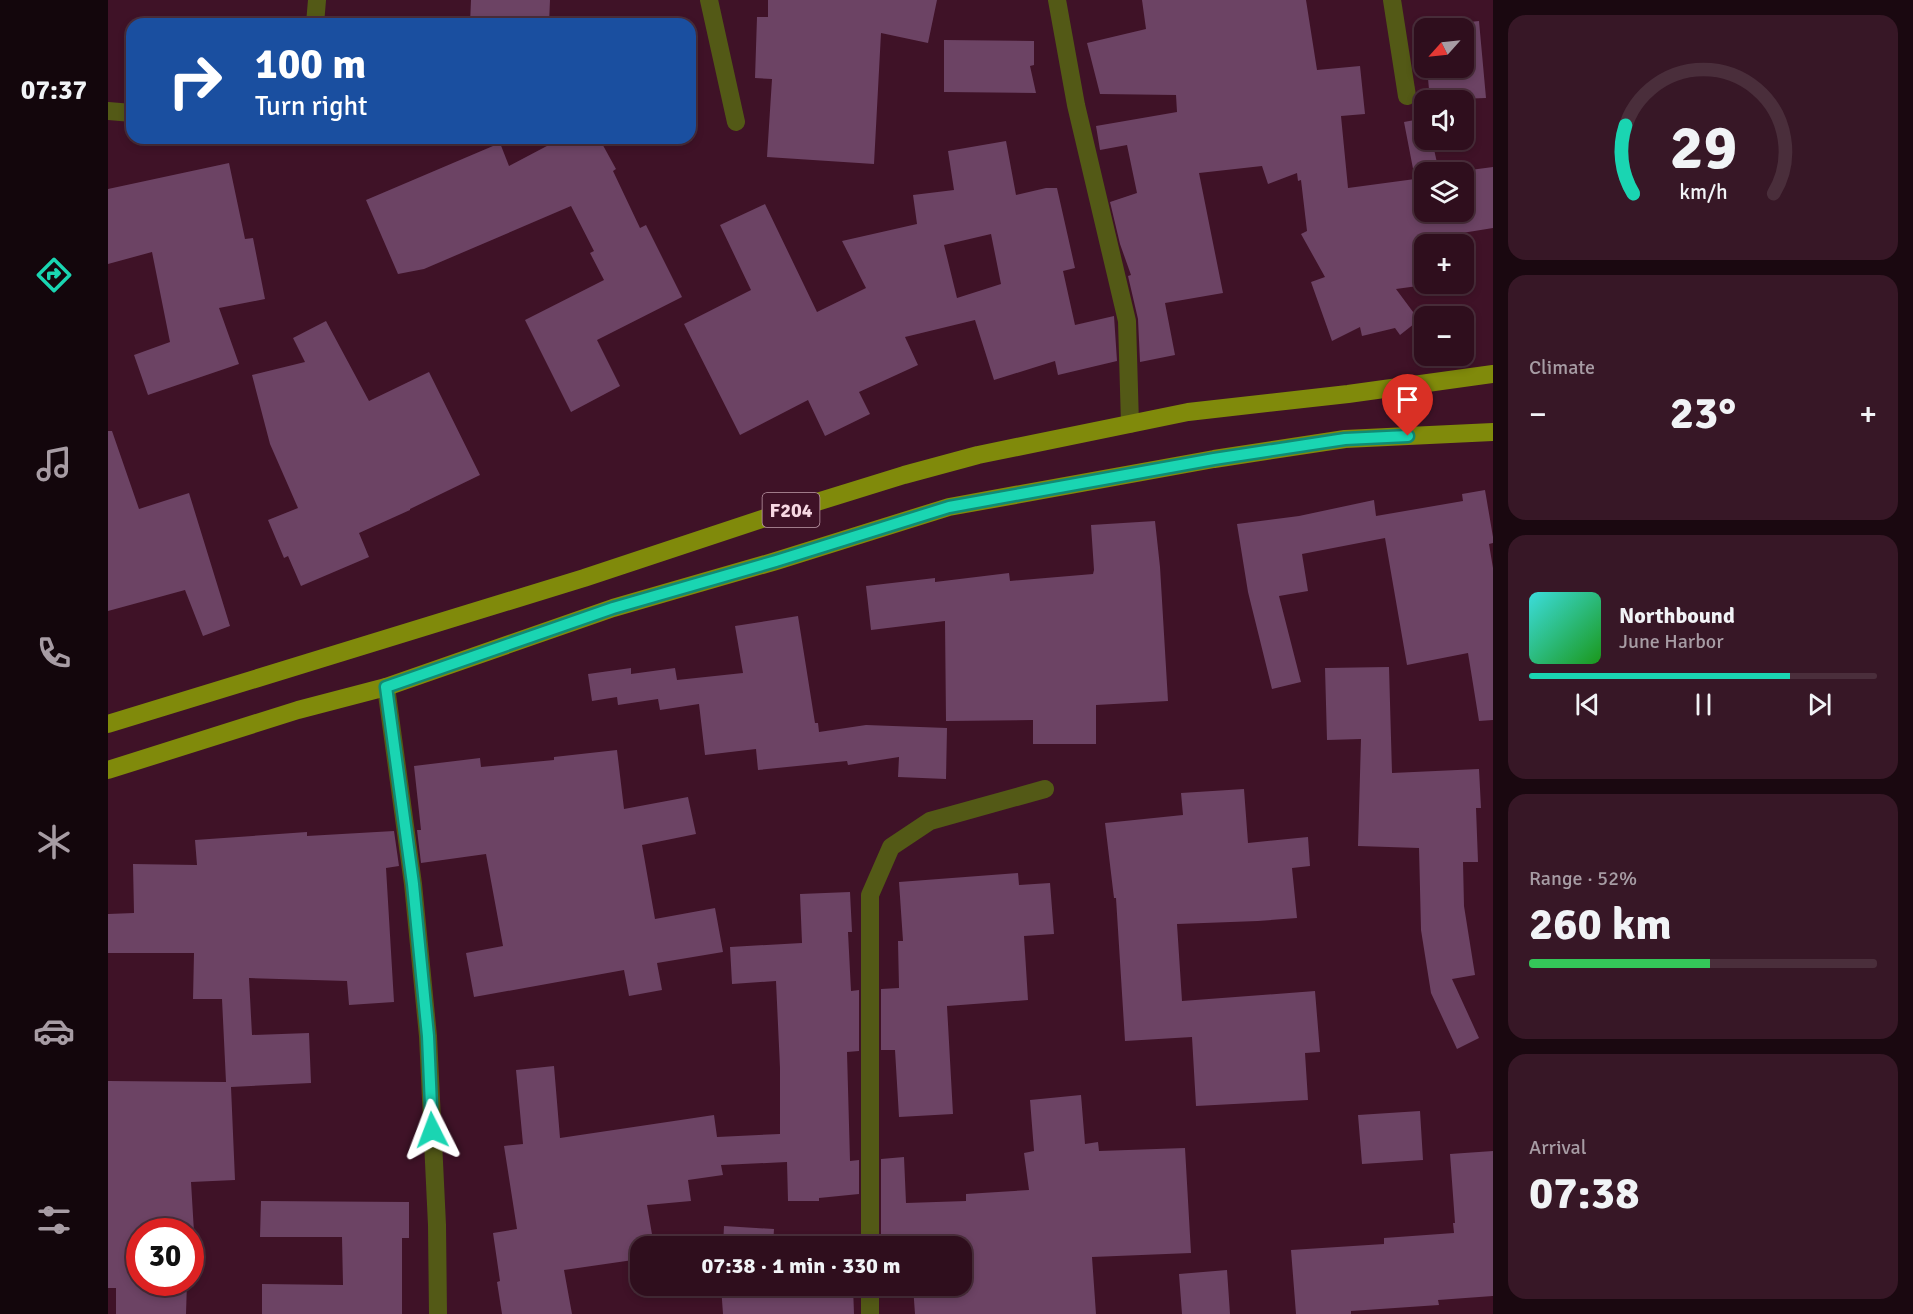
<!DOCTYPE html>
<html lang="en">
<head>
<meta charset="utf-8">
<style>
  :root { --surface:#2f0e1d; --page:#371726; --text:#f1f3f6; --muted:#a79ca4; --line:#4a2e3b; --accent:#1ad5b2 }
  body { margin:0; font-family:Signika,sans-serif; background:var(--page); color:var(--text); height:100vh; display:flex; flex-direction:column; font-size:22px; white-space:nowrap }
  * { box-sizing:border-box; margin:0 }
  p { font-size:20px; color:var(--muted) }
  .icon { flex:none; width:33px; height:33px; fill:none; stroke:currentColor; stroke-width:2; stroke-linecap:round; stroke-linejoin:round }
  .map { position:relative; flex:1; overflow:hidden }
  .side { display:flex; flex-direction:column; gap:15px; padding:15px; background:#1a0810; width:420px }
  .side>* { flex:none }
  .guide { position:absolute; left:18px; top:18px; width:570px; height:126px; border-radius:18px; box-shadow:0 3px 9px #0003,0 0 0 2px var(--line); background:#1a4fa0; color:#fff; overflow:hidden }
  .needle { width:39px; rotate:243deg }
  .controls { position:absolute; left:1306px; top:18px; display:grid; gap:12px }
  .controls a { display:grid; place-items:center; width:60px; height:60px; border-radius:12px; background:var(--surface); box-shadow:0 3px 9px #0003,0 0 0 2px var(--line); font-size:30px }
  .speed { position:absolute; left:18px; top:1218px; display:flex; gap:12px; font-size:30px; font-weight:700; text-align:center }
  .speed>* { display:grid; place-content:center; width:78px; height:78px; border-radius:50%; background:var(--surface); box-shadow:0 3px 9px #0003,0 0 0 2px var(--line); line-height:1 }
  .speed .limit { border:9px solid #d22; background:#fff; color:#111 }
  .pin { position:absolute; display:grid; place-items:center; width:51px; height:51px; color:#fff; margin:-62px -26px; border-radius:50% 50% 50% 0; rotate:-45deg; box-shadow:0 0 6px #0007 }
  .pin .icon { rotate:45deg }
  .me { position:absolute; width:66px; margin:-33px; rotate:357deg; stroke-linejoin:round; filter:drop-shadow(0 0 4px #0008) }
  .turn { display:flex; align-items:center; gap:21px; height:126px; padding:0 30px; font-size:27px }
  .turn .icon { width:78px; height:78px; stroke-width:2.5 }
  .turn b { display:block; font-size:42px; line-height:51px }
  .big { font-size:45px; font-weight:700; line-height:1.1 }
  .side .widget { flex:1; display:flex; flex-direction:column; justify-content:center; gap:9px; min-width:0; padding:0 21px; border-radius:18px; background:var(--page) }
  .side .dial { align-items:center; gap:0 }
  .dial svg { height:156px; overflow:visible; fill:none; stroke:var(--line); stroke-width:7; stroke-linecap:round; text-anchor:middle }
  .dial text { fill:var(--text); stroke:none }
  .song { display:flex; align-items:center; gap:18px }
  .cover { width:72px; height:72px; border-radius:9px; background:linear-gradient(135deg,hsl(180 70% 55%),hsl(120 70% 35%)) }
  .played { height:6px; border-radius:3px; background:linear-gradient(90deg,var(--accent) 75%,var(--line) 75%) }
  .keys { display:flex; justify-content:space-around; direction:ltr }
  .heat { display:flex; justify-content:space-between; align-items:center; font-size:33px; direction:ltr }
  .charge { height:9px; border-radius:4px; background:linear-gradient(90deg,#34c759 52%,var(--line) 0) }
  .trip { position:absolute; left:522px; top:1236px; width:342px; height:60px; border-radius:18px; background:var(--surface); box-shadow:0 3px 9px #0003,0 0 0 2px var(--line); font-weight:700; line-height:60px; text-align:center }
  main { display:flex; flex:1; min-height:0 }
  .menu { display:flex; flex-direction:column; width:108px; justify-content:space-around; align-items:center; background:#13060c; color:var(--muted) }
  .menu .icon { width:42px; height:42px }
  .menu .on { color:var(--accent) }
  .menu b { font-size:27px; color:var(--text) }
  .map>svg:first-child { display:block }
  .building { fill:#6c4364; fill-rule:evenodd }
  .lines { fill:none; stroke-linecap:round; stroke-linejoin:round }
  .minor { stroke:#535916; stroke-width:18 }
  .major { stroke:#808a0b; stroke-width:18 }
  .route-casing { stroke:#118a74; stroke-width:15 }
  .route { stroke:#1ad5b2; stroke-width:10 }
  .labels { text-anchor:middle; stroke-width:6; stroke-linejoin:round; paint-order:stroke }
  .shield { fill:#3f1227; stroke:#c09dab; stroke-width:1.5 }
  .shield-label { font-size:20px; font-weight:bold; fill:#f7d8e3 }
</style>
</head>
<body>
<main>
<nav class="menu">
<b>07:37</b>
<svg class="icon on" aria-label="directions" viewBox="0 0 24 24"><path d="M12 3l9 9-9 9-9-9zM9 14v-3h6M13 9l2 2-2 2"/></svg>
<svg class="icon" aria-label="music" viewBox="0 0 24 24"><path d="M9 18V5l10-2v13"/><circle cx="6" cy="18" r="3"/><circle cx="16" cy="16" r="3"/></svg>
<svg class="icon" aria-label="phone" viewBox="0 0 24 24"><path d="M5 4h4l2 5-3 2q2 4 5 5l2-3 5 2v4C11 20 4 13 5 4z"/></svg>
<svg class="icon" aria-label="climate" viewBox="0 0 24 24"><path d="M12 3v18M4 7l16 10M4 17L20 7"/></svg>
<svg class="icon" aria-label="car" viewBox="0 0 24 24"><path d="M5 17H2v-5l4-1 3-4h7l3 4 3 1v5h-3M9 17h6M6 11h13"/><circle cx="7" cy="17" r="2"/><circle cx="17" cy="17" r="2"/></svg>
<svg class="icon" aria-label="filters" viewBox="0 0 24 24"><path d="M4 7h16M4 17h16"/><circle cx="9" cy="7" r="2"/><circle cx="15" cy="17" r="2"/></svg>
</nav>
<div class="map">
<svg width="1385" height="1314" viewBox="0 0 1385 1314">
  <rect width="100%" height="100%" fill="#3f1227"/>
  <path class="building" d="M 363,0 L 442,0 L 441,24 L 362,24 Z
    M 660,0 L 829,0 L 820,43 L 773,33 L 766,164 L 659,157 L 664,79 L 647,78 L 649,17 L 660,17 Z
    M 1034,0 L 1198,0 L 1209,70 L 1252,66 L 1257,114 L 1233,116 L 1240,188 L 1307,179 L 1296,122 L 1317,118 L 1317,140 L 1324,140 L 1331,172 L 1317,172 L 1317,212 L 1356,212 L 1356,172 L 1347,172 L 1385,167 L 1385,228 L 1317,239 L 1317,285 L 1288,289 L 1311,320 L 1292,335 L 1287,328 L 1254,336 L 1252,327 L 1224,341 L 1203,282 L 1217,277 L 1193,234 L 1199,231 L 1193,180 L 1190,181 L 1189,173 L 1160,184 L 1154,166 L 1091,173 L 1115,293 L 1057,303 L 1067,355 L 1032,362 L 1030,319 L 1020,276 L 1023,275 L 1012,244 L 1002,202 L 1029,193 L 1019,145 L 992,150 L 988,126 L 1069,112 L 1068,95 L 992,94 L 979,43 L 1038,29 Z
    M 1371,21 L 1378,98 L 1322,100 L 1319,68 L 1356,68 L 1356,28 L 1344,28 L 1343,24 Z
    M 836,40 L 926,41 L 926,65 L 922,66 L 928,93 L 836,92 Z
    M 454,138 L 491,138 L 508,169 L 505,171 L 532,228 L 538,225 L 574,297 L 489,340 L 512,386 L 463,412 L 417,320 L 496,280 L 482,253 L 486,251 L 463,206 L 316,269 L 290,274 L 258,200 L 392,143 L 401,166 Z
    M 898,141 L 908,195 L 938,188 L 949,188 L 967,268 L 955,271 L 967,325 L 1006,316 L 1009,361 L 950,375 L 947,361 L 886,380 L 867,320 L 797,337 L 810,365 L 751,392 L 762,414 L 717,436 L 700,400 L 632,435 L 576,324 L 643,290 L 612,225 L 657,204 L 709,312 L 758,288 L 734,241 L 809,224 L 805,195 L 846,190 L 840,151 ZM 883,234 L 893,284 L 849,298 L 836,245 Z
    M 121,163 L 137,239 L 145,238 L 157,299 L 111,308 L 131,364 L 40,395 L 26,355 L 62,342 L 44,252 L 0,264 L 0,189 Z
    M 218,321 L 261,401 L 321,372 L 372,475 L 302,509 L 302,510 L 251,533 L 261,557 L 193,586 L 180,556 L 176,558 L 160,520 L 190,508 L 162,444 L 144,375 L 197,362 L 185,338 Z
    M 0,431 L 4,431 L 31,509 L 81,493 L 122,626 L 95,636 L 77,590 L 0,611 Z
    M 1377,490 L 1385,537 L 1385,543 L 1381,544 L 1385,568 L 1385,720 L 1371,721 L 1360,653 L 1299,665 L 1277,538 L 1194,554 L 1200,591 L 1171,596 L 1193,682 L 1164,689 L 1140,592 L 1129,524 L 1191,516 L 1266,500 L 1268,516 L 1355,501 L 1354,494 Z
    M 1047,521 L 1052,567 L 1060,701 L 988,705 L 988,744 L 925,744 L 925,720 L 838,721 L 837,621 L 763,630 L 758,586 L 827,578 L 827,582 L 901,573 L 902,581 L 985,574 L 986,570 L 983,525 Z
    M 690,616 L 707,723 L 710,723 L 711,732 L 758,725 L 839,728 L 838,779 L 790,777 L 791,757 L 740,765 L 739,761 L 650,770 L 648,749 L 597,755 L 591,704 L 552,710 L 550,699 L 510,705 L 509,697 L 484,701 L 480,674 L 523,668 L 523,674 L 567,668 L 569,680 L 635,673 L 627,626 Z
    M 1281,667 L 1284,773 L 1371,769 L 1373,808 L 1368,808 L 1370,862 L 1355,862 L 1356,906 L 1367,975 L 1344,979 L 1371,1038 L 1349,1049 L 1323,993 L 1313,930 L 1311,848 L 1250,846 L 1253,739 L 1219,740 L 1217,668 Z
    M 509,750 L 516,809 L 580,797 L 588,834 L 534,845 L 547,919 L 607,908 L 615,952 L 549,963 L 554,990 L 521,996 L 516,970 L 366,997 L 358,953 L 395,946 L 378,854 L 313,863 L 309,830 L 313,830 L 306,766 L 372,758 L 373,767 L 446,760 L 446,757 Z
    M 1136,789 L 1140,843 L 1200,837 L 1202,866 L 1184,868 L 1189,918 L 1150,921 L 1069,924 L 1074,1001 L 1207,991 L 1212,1052 L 1197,1053 L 1200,1100 L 1088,1106 L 1084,1037 L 1017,1041 L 1008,898 L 1006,898 L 997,823 L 1075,815 L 1073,793 Z
    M 286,831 L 291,866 L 278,868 L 286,1002 L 241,1005 L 239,981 L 141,978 L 144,1035 L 201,1033 L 203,1083 L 123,1087 L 127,1180 L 83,1182 L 86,1232 L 32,1232 L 32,1282 L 79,1282 L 78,1314 L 8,1314 L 8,1288 L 0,1288 L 0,1081 L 118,1082 L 114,999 L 85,999 L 86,953 L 0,953 L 0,914 L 26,913 L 25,864 L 89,865 L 87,840 L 199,832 L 199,836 Z
    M 910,873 L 911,885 L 942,883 L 946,934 L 916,936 L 920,1000 L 839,1006 L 845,1114 L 791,1117 L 787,1050 L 773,1050 L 773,989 L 791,988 L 790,941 L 795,941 L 791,882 Z
    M 742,892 L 744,932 L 740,932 L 743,991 L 751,990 L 751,1051 L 739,1052 L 742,1161 L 751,1160 L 751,1194 L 711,1198 L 711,1201 L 680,1201 L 679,1162 L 613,1165 L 615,1175 L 580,1180 L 583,1201 L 539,1205 L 546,1246 L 532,1246 L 532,1259 L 456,1270 L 464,1314 L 394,1314 L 389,1282 L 392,1281 L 385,1233 L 409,1229 L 396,1146 L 415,1144 L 408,1070 L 446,1066 L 452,1138 L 606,1115 L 609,1137 L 672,1134 L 672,1068 L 668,981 L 624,984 L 622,947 L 694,943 L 692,894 Z
    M 973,1095 L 977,1144 L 990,1142 L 991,1151 L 1077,1148 L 1083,1253 L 984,1257 L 988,1314 L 807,1314 L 805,1286 L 854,1286 L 854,1246 L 773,1246 L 773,1159 L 796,1157 L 798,1203 L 858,1201 L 858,1194 L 921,1190 L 916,1153 L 926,1151 L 922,1100 Z
    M 1312,1111 L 1315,1160 L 1254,1164 L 1250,1115 Z
    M 1385,1151 L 1385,1296 L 1330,1300 L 1331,1305 L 1243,1311 L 1243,1314 L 1188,1314 L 1183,1250 L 1276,1244 L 1276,1238 L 1346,1233 L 1345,1223 L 1347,1223 L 1342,1154 Z
    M 153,1201 L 301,1202 L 301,1238 L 294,1238 L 294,1314 L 154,1314 L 154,1284 L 235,1285 L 234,1237 L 152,1237 Z
    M 616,1226 L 666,1229 L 665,1246 L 615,1246 Z
    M 1119,1270 L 1122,1314 L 1074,1314 L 1071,1274 Z
    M 613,1286 L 745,1286 L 746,1314 L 615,1314 Z"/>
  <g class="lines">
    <path class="minor" d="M 601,0 L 628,122
      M 949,0 L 968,105 L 1019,321 L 1022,424
      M 1284,0 L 1299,96
      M 207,24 L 209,0
      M 0,111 L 24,113
      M 278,687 L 305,884 L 320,1036 L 329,1225 L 330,1314
      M 762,1246 L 762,895 L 783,847 L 822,821 L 937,789
      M 762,1286 L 762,1314"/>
    <path class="major" d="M 0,724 L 476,578 L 657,518 L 796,475 L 870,455 L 1080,412 L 1240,394 L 1385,374
      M 0,770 L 190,710 L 278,687 L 505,608 L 668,561 L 841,507 L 1106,459 L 1237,439 L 1385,432"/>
  </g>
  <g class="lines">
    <g class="route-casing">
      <path id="route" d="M 324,1130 L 320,1036 L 305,884 L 278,687 L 505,608 L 668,561 L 841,507 L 1106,459 L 1237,439 L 1300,436"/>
    </g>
    <use href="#route" class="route"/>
  </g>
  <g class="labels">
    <rect class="shield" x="654.5" y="493" width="57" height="34" rx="4.5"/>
    <g class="shield-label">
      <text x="683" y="517">F204</text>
    </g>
  </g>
</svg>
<div class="controls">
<a><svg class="needle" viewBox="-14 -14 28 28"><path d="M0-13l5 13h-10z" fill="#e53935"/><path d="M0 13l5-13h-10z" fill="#a79ca4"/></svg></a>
<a><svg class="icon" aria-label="sound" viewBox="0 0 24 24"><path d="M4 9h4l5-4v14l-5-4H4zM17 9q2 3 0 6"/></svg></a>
<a><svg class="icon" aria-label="layers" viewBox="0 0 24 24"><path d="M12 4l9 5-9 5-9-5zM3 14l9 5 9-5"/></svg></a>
<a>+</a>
<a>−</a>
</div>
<div class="speed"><div class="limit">30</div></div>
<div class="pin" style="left:1300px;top:436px;background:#d93025"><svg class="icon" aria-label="arrive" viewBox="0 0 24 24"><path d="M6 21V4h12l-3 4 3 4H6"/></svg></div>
<svg class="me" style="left:324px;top:1130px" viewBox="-20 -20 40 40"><path d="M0-17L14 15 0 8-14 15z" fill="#1ad5b2" stroke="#fff" stroke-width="4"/></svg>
<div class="trip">07:38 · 1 min · 330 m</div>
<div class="guide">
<div class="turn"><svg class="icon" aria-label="right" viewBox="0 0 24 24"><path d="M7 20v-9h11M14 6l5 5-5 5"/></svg><div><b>100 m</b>Turn right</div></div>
</div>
</div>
<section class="side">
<div class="widget dial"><svg viewBox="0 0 100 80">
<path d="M14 69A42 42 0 1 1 86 69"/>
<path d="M14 69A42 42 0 0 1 10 34" stroke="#1ad5b2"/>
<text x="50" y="56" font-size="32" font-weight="700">29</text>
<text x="50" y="72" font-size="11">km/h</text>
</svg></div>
<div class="widget"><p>Climate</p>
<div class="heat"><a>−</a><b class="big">23°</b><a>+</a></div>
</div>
<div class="widget">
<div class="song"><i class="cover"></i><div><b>Northbound</b><p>June Harbor</p></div></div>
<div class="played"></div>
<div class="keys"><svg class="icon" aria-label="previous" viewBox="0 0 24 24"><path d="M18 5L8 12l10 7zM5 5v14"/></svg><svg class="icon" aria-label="pause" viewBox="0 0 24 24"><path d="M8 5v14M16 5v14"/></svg><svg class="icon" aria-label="next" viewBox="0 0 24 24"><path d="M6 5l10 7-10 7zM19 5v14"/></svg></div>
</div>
<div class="widget"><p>Range · 52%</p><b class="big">260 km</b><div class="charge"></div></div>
<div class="widget"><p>Arrival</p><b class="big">07:38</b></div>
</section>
</main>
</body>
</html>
